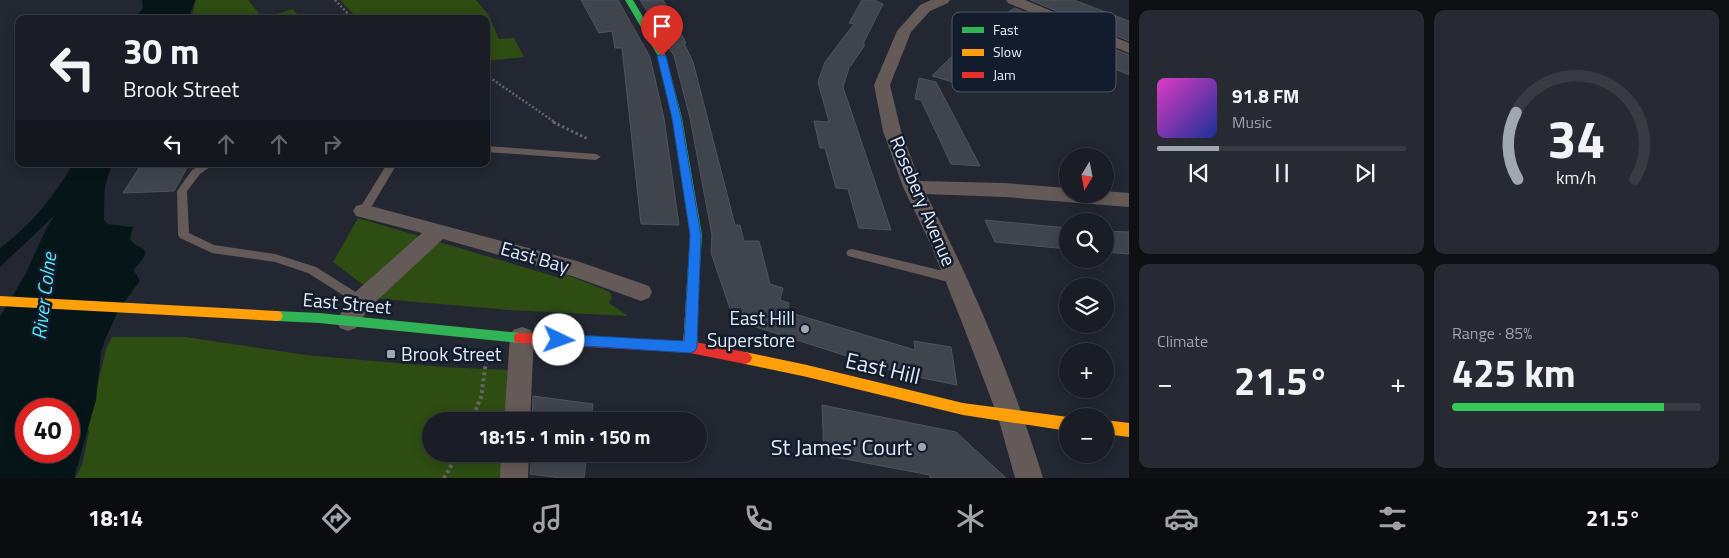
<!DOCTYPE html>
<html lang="en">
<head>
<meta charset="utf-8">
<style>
  :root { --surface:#1a1d25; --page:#272a32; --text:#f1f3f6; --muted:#9fa2a7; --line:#383b42; --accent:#a0a6b2 }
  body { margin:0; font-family:"Titillium Web",sans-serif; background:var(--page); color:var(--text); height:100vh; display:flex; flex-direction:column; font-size:19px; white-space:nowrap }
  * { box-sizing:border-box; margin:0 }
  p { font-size:16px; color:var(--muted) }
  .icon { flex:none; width:28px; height:28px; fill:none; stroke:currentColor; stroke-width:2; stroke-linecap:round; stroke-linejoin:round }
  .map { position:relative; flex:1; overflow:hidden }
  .drawer { display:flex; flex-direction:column; gap:10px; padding:10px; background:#0e1014; width:600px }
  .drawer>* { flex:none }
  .hud { position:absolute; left:15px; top:15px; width:475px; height:152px; border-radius:10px; box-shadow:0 2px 12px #0003,0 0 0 1px var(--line); background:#1a1d25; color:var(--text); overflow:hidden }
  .needle { width:32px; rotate:190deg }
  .buttons { position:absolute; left:1059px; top:148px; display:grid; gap:10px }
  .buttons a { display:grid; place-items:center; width:55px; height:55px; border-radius:50%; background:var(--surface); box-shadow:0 2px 12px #0003,0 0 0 1px var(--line); font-size:25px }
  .speed { position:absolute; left:15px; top:398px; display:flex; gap:10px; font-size:25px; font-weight:700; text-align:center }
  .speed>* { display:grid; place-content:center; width:65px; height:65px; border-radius:50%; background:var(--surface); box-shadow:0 2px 12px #0003,0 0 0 1px var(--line); line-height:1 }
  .speed .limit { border:8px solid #d22; background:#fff; color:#111 }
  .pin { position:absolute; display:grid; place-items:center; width:42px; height:42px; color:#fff; margin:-51px -21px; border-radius:50% 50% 50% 0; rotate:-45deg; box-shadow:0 0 5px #0007 }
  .pin .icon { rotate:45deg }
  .me { position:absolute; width:55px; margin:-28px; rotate:93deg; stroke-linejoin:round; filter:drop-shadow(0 0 4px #0008) }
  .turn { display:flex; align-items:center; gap:18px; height:105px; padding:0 25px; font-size:22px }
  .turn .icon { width:65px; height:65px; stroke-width:2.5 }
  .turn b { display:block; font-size:35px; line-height:42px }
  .lanes { display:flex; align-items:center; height:48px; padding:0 25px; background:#0003; justify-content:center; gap:25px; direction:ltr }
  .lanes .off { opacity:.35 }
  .big { font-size:38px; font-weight:700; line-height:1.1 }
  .drawer .tile { flex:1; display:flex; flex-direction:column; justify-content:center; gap:8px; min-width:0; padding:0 18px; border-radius:10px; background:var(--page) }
  .drawer .dial { align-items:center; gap:0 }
  .dial svg { height:130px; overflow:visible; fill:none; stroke:var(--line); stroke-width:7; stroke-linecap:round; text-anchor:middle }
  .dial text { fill:var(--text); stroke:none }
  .song { display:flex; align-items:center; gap:15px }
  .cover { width:60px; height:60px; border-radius:8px; background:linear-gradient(135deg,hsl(310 70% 55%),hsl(230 70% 35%)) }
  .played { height:5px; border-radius:2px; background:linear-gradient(90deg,var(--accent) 25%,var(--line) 25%) }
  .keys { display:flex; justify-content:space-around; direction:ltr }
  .heat { display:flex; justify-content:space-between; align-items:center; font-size:28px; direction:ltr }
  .charge { height:8px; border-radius:4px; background:linear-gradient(90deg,#34c759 85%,var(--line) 0) }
  .drawer .tiles { flex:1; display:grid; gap:10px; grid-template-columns:repeat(2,1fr) }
  .trip { position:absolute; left:422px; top:412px; width:285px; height:50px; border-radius:25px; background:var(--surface); box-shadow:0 2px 12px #0003,0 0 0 1px var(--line); font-weight:700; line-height:50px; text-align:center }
  .tabs { display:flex; height:80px; justify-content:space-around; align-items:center; background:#0a0c0f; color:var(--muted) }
  .tabs .icon { width:35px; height:35px }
  .tabs .active { color:var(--accent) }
  .tabs b { font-size:22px; color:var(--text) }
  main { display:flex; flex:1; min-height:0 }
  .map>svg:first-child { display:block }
  .green { fill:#2d4d13 }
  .water { fill:#061618; fill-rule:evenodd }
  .building { fill:#40454d; stroke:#4f535b }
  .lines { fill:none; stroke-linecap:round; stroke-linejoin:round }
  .path-far2 { stroke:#696363; stroke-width:2.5; stroke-dasharray:2 2; stroke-linecap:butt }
  .path-far1 { stroke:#696363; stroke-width:3; stroke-dasharray:2.5 2.5; stroke-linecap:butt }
  .path { stroke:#696363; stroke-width:4; stroke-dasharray:3 3; stroke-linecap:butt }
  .lane { fill:#645a57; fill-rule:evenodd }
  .street { fill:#645a57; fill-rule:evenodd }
  .fast { fill:#30b455; fill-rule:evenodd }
  .slow { fill:#ff9f0a; fill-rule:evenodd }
  .jam { fill:#e5322d; fill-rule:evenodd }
  .route { fill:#1a73e8; stroke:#114b97 }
  .poi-dot { fill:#a0a6b2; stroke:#121c2c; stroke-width:2 }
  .labels { text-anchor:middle; stroke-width:5; stroke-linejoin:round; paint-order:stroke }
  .street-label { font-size:19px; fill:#e4ebf7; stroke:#121c2c }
  .poi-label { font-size:19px; fill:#e4ebf7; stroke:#121c2c; text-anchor:end }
  .water-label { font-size:20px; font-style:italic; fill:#58e8f9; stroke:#121c2c }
  .near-street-label { font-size:22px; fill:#e4ebf7; stroke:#121c2c }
  .near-poi-label { font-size:22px; fill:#e4ebf7; stroke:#121c2c; text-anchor:end }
  .key { fill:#121c2c; stroke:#515a69; stroke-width:1 }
  .key-label { font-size:14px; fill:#e4ebf7 }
</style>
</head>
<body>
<main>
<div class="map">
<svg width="1129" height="478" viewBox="0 0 1129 478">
  <rect width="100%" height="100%" fill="#222731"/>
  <path class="green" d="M 196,0 L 248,0 L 263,18 L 293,9 L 302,19 L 191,19 Z
    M 340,0 L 476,0 L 488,14 L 499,39 L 514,38 L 524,57 L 486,61 L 486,19 L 358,19 Z
    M 112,164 L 105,186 L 104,221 L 108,224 L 133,227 L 130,239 L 134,244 L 144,249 C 148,258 138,263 134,270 L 140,281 C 124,303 106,325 101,352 C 98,364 98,376 97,387 L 106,349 L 112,337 L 185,337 L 306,355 L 443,367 L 509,370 L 505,421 L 431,421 L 431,454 L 503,454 L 502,478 L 75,478 L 82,465 L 89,431 L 69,409 L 35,409 Z
    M 358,218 L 557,277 L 565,274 L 610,292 L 612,298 L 609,303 L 628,316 L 509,310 L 382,299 L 333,262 Z"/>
  <path class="water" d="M 142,0 L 195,0 L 188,19 L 134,19 L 143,8 Z
    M 73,164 L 112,164 L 105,186 L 104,220 L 108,224 L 133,227 L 130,239 L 134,244 L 144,249 C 148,258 138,263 134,270 L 140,281 L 118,311 L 105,340 L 101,352 L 96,400 L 74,478 L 0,478 L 0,317 L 25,275 L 46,229 L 54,216 L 0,267 L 0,248 C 34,222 51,200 73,164 ZM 26,409 L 69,409 L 69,451 L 26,451 Z"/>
  <path class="building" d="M 581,0 L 618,0 L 650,57 L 664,118 L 679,225 L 641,224 L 622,48 L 615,48 L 612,31 L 599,33 Z
    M 640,0 L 663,0 L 686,43 L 684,43 L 693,62 L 735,225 L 740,225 L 744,241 L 759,241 L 770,284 L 783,288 L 780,300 L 789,303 L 788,312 L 915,350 L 914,341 L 951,347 L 957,385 L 903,374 L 734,320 L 711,253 L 712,235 L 690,118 L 674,56 Z
    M 862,0 L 874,0 L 883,4 L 863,44 L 865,45 L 849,68 L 843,87 L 891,230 L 859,228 L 848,189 L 836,188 L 825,148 L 820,148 L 814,121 L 829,122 L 818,82 L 825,62 L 854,24 L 849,23 Z
    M 1030,0 L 1074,0 L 1129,21 L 1129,41 Z
    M 1015,8 L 1129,55 L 1129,75 L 1026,31 L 1021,34 L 1010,29 L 976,66 L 979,67 L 970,87 L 932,76 L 983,26 Z
    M 919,78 L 936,82 L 980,166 L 951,164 L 921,100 L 915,99 Z
    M 188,166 L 174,191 L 123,193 L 139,168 Z
    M 985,220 L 1068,228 L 1068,249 L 995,242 Z
    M 1105,231 L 1129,232 L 1129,254 L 1105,252 Z
    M 533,396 L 593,404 L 591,421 L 532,421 Z
    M 822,405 L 956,432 L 1006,478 L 930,478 L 930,475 L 824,455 Z
    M 532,454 L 587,454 L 584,478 L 560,478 L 530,474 Z"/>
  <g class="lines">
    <path class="path-far2" d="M 335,0 L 353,19
      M 486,75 L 556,123"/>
    <path class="path-far1" d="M 553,122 L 588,139"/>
    <path class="path" d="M 471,421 L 481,397 L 486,362
      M 444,478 L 458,454"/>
    <path class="lane" d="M 486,146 L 596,154 L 601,157 L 596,160 L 486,152 Z
      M 202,164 L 214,164 L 200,174 L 187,191 L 189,233 L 214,245 L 275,254 L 316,267 L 365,298 L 367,301 L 365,304 L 361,306 L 357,304 L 308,273 L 275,262 L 212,253 L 180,238 L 178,235 L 177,191 L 192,170 Z
      M 387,164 L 397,164 L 367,214 L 359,214 L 358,211 Z
      M 852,249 L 956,274 L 960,276 L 962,279 L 960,282 L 956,284 L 848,256 L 846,253 L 848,250 Z"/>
    <path class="street" d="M 931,0 L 950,0 L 948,3 L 930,11 L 911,32 L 890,85 L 901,131 L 920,181 L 1004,183 L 1068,188 L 1068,194 L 1105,194 L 1105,191 L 1129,193 L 1129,207 L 1004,197 L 926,194 C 973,285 1013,380 1043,478 L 1015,478 L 998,417 L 961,320 L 931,245 L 903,187 L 883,131 L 874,85 L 897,31 L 920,5 Z
      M 1006,0 L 1025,0 L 1129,43 L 1129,53 L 1008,3 Z
      M 363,204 L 577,261 L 649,286 L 652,292 L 649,298 L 641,301 L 572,276 L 443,239 L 369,308 L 356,328 L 348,331 L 340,328 L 336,321 L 353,294 L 422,233 L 356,216 L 353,211 L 356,206 Z
      M 522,327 L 531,330 L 534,337 L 530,421 L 504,421 L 510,337 L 513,330 Z
      M 501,454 L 529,454 L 528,478 L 500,478 Z"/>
    <path class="fast" d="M 625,0 L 633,0 L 666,56 L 682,118 L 702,235 L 699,283 L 697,286 L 689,286 L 687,283 L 690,235 L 672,118 L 658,56 Z
      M 277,311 L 319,313 L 520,333 L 525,334 L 526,338 L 525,342 L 520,343 L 319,323 L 277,321 L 273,320 L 271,316 L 273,312 Z"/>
    <path class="slow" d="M 693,278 L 697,280 L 699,283 L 697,347 L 695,351 L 690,353 L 685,351 L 683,347 L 687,283 L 689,280 Z
      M 0,296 L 277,311 L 281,312 L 283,316 L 281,320 L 277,321 L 0,306 Z
      M 745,352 L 807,365 L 963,403 L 1068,417 L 1068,431 L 963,415 L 807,377 L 745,364 L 740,362 L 738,358 L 740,354 Z
      M 1105,420 L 1129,423 L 1129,437 L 1105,434 Z"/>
    <path class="jam" d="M 520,333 L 690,341 L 745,352 L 750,354 L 752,358 L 750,362 L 745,364 L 690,353 L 520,343 L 515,342 L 514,338 L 515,334 Z"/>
  </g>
  <path class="route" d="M 662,54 L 666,56 L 681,118 L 701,235 L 697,347 L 695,351 L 690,353 L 554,344 L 552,340 L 554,336 L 559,334 L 684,341 L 690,235 L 672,118 L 657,56 Z"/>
  <g class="poi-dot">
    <circle cx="805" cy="329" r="5"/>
    <rect x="386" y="349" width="10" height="10" rx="2.5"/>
    <circle cx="922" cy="447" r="5"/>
  </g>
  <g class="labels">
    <g class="street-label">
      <text transform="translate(923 201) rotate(67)" y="7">Rosebery Avenue</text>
      <text transform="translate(535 257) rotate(16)" y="7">East Bay</text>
      <text transform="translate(347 303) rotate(5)" y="7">East Street</text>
    </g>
    <g class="poi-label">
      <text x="795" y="325">East Hill<tspan x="795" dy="22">Superstore</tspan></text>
      <text x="401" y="361" text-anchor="start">Brook Street</text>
    </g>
    <g class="water-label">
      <text transform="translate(44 296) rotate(-83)" y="7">River Colne</text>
    </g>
    <g class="near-street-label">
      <text transform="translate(883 368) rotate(13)" y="8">East Hill</text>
    </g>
    <g class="near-poi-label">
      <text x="912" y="455">St James' Court</text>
    </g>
  </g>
  <rect x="952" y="12" width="164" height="80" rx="8" class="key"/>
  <rect x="962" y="27" width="22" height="6" fill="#30b455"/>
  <rect x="962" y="49" width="22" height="7" fill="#ff9f0a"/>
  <rect x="962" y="72" width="22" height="6" fill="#e5322d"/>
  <g class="key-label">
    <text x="993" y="35">Fast</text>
    <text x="993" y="57">Slow</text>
    <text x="993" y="80">Jam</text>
  </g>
</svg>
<div class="buttons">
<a><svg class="needle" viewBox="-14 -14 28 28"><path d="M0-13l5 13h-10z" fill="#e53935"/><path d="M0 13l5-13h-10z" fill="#9fa2a7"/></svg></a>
<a><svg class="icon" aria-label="search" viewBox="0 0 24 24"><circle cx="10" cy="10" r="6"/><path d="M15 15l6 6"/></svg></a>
<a><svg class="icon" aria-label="layers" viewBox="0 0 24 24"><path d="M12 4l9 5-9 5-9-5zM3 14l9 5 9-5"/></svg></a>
<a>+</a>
<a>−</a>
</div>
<div class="speed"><div class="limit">40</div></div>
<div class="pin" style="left:662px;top:56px;background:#d93025"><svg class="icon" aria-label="arrive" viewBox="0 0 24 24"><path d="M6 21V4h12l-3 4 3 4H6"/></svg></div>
<svg class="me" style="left:559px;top:340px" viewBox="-20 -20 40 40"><circle r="19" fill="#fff"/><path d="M0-13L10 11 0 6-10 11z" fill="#1a73e8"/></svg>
<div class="trip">18:15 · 1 min · 150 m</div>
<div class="hud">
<div class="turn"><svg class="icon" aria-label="left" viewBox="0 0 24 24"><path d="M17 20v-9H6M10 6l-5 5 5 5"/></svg><div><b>30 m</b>Brook Street</div></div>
<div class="lanes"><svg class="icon" aria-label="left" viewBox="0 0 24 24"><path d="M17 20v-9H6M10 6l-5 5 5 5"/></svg><svg class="icon off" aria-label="ahead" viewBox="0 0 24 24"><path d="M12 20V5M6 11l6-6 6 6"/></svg><svg class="icon off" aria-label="ahead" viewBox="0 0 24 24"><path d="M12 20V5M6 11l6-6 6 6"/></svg><svg class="icon off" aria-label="right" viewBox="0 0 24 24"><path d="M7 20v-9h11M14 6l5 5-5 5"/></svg></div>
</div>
</div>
<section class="drawer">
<div class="tiles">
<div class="tile">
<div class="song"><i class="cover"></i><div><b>91.8 FM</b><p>Music</p></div></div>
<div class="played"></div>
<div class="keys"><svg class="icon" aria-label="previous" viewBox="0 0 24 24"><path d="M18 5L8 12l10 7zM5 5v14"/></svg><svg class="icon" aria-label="pause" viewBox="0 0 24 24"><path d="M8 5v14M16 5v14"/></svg><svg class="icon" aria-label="next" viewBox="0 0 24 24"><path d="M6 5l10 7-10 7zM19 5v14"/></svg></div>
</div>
<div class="tile dial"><svg viewBox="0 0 100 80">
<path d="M14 69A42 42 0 1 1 86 69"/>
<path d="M14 69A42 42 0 0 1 13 28" stroke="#a0a6b2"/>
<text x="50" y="56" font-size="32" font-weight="700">34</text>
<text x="50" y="72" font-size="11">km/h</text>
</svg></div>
<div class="tile"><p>Climate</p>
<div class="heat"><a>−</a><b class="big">21.5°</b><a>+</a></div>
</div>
<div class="tile"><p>Range · 85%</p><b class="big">425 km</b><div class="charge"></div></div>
</div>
</section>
</main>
<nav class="tabs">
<b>18:14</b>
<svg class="icon active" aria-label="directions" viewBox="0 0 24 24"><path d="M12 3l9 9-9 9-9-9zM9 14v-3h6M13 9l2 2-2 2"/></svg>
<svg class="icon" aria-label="music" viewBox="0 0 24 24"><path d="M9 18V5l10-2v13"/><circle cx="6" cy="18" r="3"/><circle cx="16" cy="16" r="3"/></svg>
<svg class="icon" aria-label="phone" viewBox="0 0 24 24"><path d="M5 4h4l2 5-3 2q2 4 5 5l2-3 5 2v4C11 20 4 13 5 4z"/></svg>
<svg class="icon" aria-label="climate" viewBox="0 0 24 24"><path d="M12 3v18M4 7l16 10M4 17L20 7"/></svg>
<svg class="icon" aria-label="car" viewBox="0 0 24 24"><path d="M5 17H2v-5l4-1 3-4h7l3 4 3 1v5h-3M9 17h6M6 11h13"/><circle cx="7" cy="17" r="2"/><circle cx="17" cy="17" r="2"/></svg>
<svg class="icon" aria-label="filters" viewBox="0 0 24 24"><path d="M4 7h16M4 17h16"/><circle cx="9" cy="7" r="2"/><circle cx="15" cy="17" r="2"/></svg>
<b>21.5°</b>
</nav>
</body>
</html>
